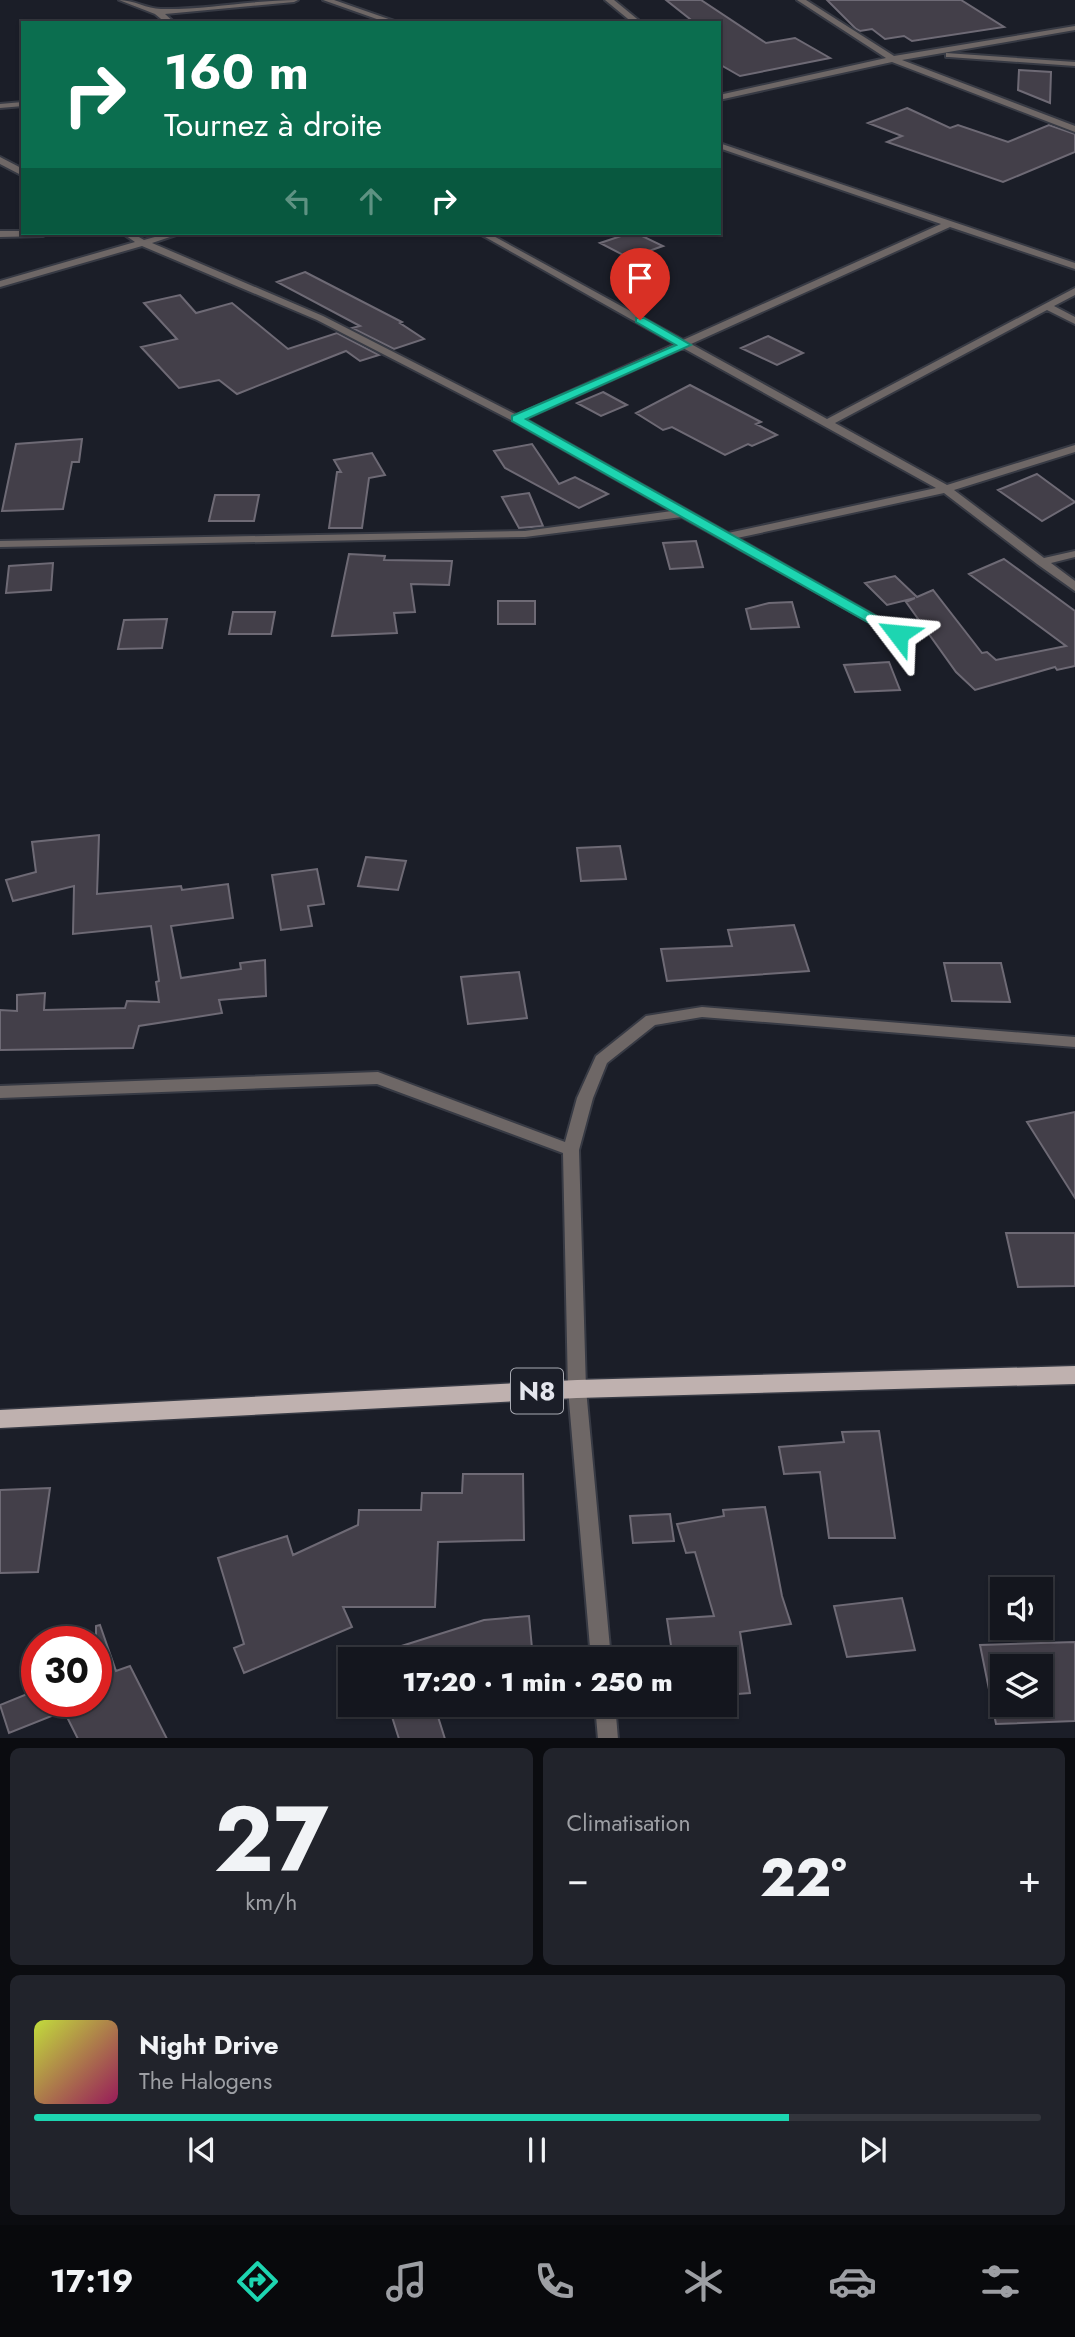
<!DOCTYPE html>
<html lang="fr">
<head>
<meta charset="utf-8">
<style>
  :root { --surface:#14161e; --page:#21232b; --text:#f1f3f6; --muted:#9d9fa4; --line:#33353c; --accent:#1dd5b1 }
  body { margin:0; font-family:Jost,sans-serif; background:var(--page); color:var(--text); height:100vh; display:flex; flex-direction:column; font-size:26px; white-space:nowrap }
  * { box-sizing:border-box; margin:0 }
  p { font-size:23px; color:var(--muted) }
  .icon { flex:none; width:38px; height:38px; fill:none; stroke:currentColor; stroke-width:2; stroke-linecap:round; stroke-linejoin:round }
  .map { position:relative; height:1738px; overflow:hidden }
  .sheet { display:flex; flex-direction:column; gap:10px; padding:10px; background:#0b0c10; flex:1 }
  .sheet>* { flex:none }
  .hud { position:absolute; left:21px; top:21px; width:700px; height:214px; border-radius:0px; box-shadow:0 2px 5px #0004,0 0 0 2px var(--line); background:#0b6e4f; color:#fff; overflow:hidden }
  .tools { position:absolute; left:990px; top:1577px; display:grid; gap:14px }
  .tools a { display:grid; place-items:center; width:63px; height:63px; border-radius:0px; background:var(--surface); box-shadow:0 2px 5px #0004,0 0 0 2px var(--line); font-size:35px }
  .speed { position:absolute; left:21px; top:1626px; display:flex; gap:14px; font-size:35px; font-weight:700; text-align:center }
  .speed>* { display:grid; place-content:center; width:91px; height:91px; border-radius:50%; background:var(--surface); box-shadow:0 2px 5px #0004,0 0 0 2px var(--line); line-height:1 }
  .speed .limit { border:10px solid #d22; background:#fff; color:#111 }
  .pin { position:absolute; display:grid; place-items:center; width:60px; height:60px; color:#fff; margin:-72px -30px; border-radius:50% 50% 50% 0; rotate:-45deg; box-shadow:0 0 7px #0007 }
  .pin .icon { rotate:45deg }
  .me { position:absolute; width:77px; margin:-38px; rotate:299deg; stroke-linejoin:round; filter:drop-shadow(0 0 5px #0008) }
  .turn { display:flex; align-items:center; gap:24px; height:147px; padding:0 28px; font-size:32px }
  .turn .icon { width:91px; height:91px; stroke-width:2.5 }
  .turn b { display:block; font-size:49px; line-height:60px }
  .lanes { display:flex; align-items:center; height:66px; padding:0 28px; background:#0003; justify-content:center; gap:35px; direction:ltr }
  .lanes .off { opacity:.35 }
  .big { font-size:52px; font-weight:800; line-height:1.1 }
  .sheet .widget { flex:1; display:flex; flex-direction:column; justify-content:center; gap:10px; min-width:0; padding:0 24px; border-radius:10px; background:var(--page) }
  .sheet .dial { align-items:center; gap:0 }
  .dial b { font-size:91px; line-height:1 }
  .song { display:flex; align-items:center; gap:21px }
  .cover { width:84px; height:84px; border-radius:10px; background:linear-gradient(135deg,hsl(70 70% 55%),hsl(330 70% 35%)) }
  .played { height:7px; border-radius:4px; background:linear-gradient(90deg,var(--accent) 75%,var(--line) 75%) }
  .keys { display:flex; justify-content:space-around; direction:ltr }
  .heat { display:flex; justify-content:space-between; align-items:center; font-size:38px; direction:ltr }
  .sheet .tiles { flex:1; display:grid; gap:10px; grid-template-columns:1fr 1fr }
  .widget:last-child { grid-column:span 2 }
  .trip { position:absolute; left:338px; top:1647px; width:399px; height:70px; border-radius:0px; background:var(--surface); box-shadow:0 2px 5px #0004,0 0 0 2px var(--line); font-weight:800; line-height:70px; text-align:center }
  .menu { display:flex; height:112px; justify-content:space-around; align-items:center; background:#08090c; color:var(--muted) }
  .menu .icon { width:49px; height:49px }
  .menu .selected { color:var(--accent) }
  .menu b { font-size:32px; color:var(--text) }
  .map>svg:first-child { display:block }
  .building { fill:#433f49; stroke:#6e6a75; stroke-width:2; fill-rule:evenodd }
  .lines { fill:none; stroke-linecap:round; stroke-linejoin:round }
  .street-casing { stroke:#373a44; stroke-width:4 }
  .primary-casing { stroke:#373a44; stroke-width:3 }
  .street { fill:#6e6766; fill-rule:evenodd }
  .primary { fill:#bfb1af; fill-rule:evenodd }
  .route { fill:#1dd5b1; stroke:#138a73; stroke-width:2 }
  .labels { text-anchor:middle; stroke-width:7; stroke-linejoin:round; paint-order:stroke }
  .shield { fill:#1b1e28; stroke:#a8aab2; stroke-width:2 }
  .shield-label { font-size:26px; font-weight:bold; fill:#e4e6ed }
</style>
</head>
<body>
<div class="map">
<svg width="1075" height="1739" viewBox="0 0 1075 1739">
  <rect width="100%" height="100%" fill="#1b1e28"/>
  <path class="building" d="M 666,0 L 701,0 L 766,43 L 795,38 L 830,58 L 740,76 L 719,64 L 719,23 L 695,23 Z
    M 827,0 L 961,0 L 1004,27 L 912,41 L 904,36 L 885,39 L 872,29 L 860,31 L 856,29 Z
    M 1019,70 L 1051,72 L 1050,103 L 1018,90 Z
    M 907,108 L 950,128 L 958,125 L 1008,142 L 1049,125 L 1075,134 L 1075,152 L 1003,182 L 887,142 L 902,136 L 868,123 Z
    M 630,233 L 636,233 L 663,246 L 629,258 L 600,243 Z
    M 305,272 L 402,322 L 400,323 L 424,339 L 394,349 L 352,328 L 360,326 L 277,282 Z
    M 180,295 L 196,313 L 232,303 L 288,349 L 337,333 L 379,355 L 360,361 L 346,351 L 237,394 L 219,380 L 179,388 L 141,347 L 177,339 L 144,303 Z
    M 768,336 L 803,353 L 777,365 L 741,348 Z
    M 690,385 L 761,422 L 756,424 L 777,435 L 752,446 L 748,444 L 725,455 L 672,427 L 663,430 L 636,413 Z
    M 603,392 L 627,405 L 601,416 L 577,403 Z
    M 82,439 L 79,462 L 72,462 L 63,509 L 2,511 L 16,444 Z
    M 532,444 L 559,484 L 575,477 L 608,494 L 579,508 L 505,468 L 494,451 Z
    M 372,453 L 385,475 L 369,478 L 362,528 L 329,528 L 337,472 L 341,472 L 334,460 Z
    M 1037,474 L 1075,502 L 1042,521 L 998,490 Z
    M 529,493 L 543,526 L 519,528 L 502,497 Z
    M 215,495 L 259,495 L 254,521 L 209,521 Z
    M 696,541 L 703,567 L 670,569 L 663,543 Z
    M 349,554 L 385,556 L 384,560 L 452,561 L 449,585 L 411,584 L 415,612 L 394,613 L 397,633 L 332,636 Z
    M 1004,559 L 1075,611 L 1075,666 L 1057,670 L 1055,667 L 975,690 L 956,672 L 906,602 L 915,598 L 887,605 L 865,583 L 895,576 L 917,597 L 933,590 L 982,653 L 987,652 L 996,660 L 1066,646 L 969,574 Z
    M 53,563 L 51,590 L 6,593 L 9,566 Z
    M 498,601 L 535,601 L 535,624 L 498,624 Z
    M 792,602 L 799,627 L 751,629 L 746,609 L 769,603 Z
    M 233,612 L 275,612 L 271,634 L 229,634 Z
    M 167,619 L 162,648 L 118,649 L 124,620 Z
    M 889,662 L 900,690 L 855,692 L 844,665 Z
    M 99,835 L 97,894 L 181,886 L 182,890 L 228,884 L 233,918 L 171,926 L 181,978 L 241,969 L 240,963 L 265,960 L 266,996 L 219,1000 L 222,1013 L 139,1026 L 133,1048 L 0,1050 L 0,1010 L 17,1011 L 17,995 L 45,993 L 44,1010 L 125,1008 L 127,1001 L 159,1002 L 156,982 L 159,981 L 151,926 L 73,934 L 74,886 L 13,901 L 6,880 L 36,872 L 32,842 Z
    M 620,846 L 626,879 L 581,881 L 577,848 Z
    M 366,857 L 406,861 L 398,890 L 358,886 Z
    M 317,869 L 324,904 L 308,906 L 312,926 L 281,930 L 272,875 Z
    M 794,925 L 809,971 L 667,981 L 661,949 L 732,946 L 728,930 Z
    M 944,963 L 1001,963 L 1010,1002 L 952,1001 Z
    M 519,972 L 527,1018 L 468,1024 L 461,977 Z
    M 1075,1112 L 1075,1198 L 1027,1122 Z
    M 1006,1233 L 1075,1233 L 1075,1286 L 1018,1287 Z
    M 879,1431 L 895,1538 L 829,1538 L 820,1472 L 784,1474 L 779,1447 L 844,1442 L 842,1432 Z
    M 463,1474 L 523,1474 L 524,1540 L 438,1542 L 435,1607 L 343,1607 L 352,1627 L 244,1673 L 234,1648 L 244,1644 L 218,1558 L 287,1536 L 293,1555 L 358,1525 L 359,1510 L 421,1510 L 422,1493 L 462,1493 Z
    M 50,1488 L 38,1572 L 0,1573 L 0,1490 Z
    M 765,1507 L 782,1596 L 791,1624 L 740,1632 L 750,1693 L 724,1695 L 724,1659 L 673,1659 L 667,1619 L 714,1616 L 695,1552 L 686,1553 L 677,1524 L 724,1516 L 723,1510 Z
    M 670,1514 L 674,1541 L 633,1543 L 630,1516 Z
    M 902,1598 L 915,1650 L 847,1657 L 834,1606 Z
    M 529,1616 L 533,1659 L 377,1659 L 376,1654 L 484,1620 Z
    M 100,1625 L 116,1671 L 130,1666 L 167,1739 L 78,1739 L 64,1711 L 9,1733 L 0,1705 L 37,1690 L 37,1701 L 96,1701 L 96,1626 Z
    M 1075,1642 L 1075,1721 L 996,1724 L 980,1645 ZM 1003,1666 L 1041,1666 L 1041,1704 L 1003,1704 Z
    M 388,1704 L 434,1704 L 445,1739 L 399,1739 Z"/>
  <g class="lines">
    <g class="street-casing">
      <path id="street" d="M 119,0 C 134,0 147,9 161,9 C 206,10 252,0 298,0 L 294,2 L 165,14 L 175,23 L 166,23 L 155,14 Z
        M 323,0 L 334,0 L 400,23 L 388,23 Z
        M 605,0 L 614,0 L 642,23 L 633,23 Z
        M 797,0 L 806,0 L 894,56 L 1075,26 L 1075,30 L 902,60 L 1075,126 L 1075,132 L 892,62 L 719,100 L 719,95 L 886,58 Z
        M 946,53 L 1075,62 L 1075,66 L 949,57 L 946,57 Z
        M 23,102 L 23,106 L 0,108 L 0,104 Z
        M 719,143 L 1075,263 L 1075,269 L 950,227 L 691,344 L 827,419 L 1075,288 L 1075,295 L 1054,306 L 1075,317 L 1075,324 L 1047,310 L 835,423 L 947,485 L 1075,445 L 1075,452 L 954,490 L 1044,558 L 1075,551 L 1075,557 L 1051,563 L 1075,581 L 1075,591 L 1037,564 L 944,493 L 737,538 L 902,631 L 904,634 L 902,637 L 898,638 L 682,517 L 525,537 L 0,547 L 0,541 L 525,531 L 672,511 L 513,421 L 317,320 L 142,246 L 0,287 L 0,281 L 135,242 L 122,233 L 132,233 L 144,240 L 169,233 L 182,233 L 152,243 L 323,316 L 517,415 L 675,344 L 478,233 L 488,233 L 683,340 L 941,224 L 719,148 ZM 683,348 L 936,488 L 728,533 L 525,419 Z
        M 0,157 L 23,169 L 23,176 L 0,164 Z
        M 0,231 L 23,231 L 23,233 L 48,233 L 43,236 L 0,237 Z
        M 702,1007 L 1075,1037 L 1075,1047 L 702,1017 L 655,1025 L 607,1063 L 593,1098 L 579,1150 L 586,1389 L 611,1659 L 591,1659 L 568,1389 L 563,1153 L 377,1084 L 0,1098 L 0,1086 L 378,1072 L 565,1142 L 577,1098 L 596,1056 L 646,1016 Z
        M 595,1704 L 615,1704 L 618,1739 L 598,1739 Z"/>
    </g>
    <g class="primary-casing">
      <path id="primary" d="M 1075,1366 L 1075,1384 L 577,1398 L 0,1428 L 0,1410 L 577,1380 Z"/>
    </g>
    <use href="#street" class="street"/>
    <use href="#primary" class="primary"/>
  </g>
  <path class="route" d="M 636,318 L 644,318 L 691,345 L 526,419 L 903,631 L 903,637 L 894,637 L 512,421 L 512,416 L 676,345 L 636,322 Z"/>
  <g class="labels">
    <rect class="shield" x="511" y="1368.5" width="52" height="45" rx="5"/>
    <g class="shield-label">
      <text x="537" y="1400">N8</text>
    </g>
  </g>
</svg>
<div class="tools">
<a><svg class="icon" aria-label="sound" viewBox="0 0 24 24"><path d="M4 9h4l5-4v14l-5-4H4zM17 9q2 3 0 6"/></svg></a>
<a><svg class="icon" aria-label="layers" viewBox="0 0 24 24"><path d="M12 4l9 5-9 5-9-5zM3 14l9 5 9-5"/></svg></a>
</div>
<div class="speed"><div class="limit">30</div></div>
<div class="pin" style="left:640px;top:320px;background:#d93025"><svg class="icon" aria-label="arrive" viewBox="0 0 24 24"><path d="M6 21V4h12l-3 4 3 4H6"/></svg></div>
<svg class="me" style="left:898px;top:634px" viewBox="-20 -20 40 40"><path d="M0-17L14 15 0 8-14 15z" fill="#1dd5b1" stroke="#fff" stroke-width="4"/></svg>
<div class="trip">17:20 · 1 min · 250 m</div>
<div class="hud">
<div class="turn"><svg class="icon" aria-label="right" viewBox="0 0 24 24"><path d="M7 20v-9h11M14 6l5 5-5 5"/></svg><div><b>160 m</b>Tournez à droite</div></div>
<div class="lanes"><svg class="icon off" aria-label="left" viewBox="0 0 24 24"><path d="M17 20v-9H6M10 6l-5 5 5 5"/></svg><svg class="icon off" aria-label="ahead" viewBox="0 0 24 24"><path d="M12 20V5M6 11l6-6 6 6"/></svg><svg class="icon" aria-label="right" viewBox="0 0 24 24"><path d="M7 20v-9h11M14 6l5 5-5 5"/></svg></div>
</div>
</div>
<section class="sheet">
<div class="tiles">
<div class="widget dial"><b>27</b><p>km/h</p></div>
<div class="widget"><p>Climatisation</p>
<div class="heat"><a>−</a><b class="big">22°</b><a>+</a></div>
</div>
<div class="widget">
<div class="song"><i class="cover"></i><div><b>Night Drive</b><p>The Halogens</p></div></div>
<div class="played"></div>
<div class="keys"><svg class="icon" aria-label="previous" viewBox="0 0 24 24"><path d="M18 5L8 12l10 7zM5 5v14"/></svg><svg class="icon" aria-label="pause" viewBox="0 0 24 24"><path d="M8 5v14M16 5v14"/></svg><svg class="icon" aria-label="next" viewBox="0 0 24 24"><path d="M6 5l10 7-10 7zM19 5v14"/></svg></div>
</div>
</div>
</section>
<nav class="menu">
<b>17:19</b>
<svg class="icon selected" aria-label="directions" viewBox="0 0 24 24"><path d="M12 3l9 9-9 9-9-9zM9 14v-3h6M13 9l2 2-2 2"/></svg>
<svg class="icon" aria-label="music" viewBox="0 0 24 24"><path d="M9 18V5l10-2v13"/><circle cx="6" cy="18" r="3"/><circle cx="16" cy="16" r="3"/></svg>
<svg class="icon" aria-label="phone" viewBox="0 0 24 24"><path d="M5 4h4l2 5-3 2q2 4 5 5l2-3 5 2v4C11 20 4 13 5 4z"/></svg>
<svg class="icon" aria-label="climate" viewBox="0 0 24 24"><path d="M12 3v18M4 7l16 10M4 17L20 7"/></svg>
<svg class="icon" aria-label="car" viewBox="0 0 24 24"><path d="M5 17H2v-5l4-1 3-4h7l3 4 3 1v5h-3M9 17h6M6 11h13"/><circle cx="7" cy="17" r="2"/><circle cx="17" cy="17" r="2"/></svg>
<svg class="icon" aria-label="filters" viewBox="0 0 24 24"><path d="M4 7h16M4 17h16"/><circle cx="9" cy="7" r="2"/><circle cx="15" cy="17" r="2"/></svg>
</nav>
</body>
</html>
